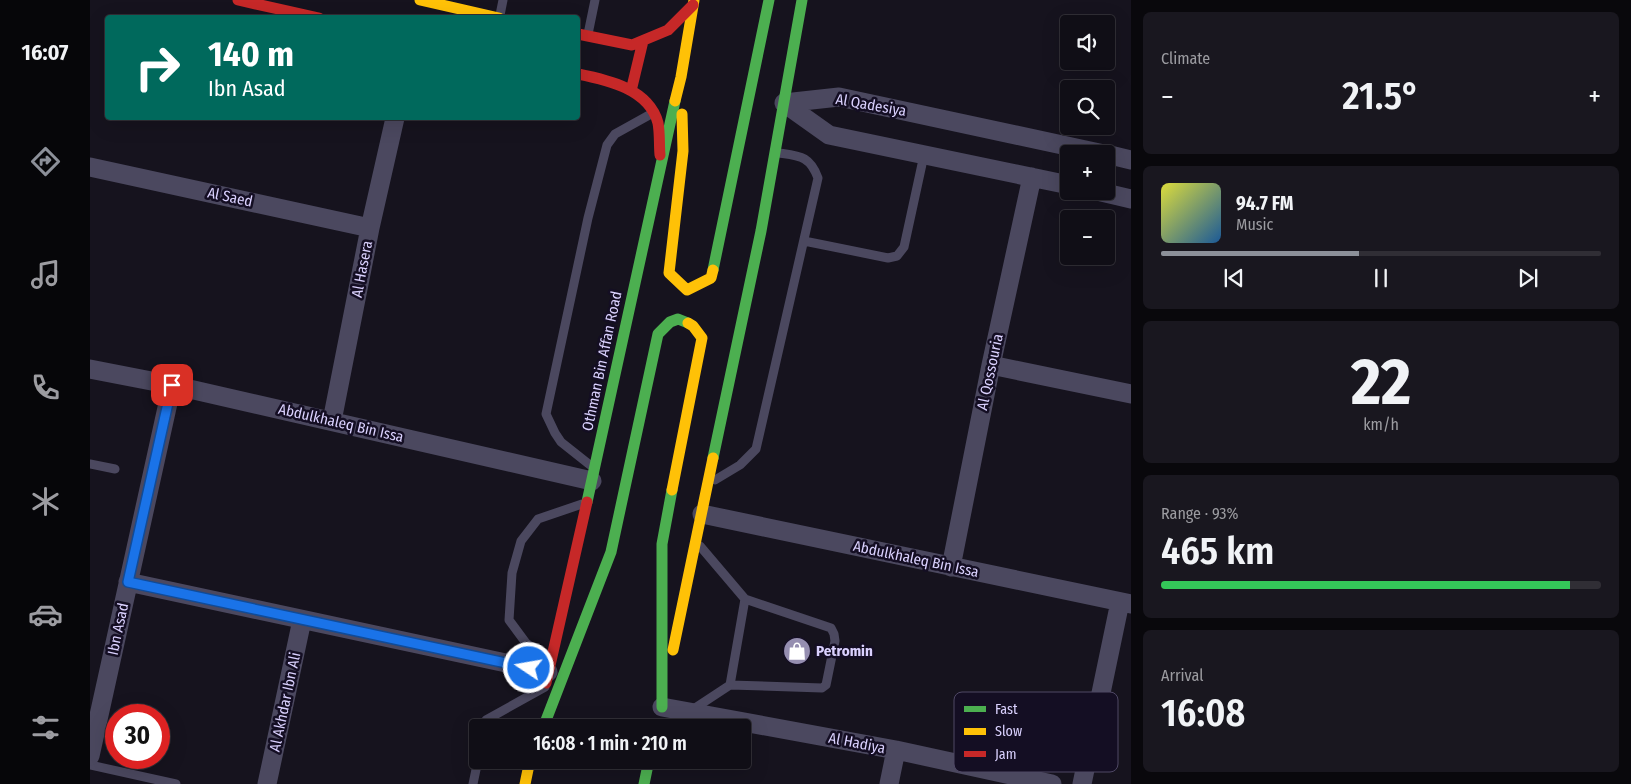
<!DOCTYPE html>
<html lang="en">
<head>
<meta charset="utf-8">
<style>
  :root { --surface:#100e16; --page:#19171f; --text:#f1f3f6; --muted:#9c9ca1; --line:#302e35; --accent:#8c9099 }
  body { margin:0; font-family:"Fira Sans Condensed",sans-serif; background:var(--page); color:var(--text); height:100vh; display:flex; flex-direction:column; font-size:19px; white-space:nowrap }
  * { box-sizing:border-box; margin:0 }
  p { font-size:16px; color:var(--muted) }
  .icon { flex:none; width:28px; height:28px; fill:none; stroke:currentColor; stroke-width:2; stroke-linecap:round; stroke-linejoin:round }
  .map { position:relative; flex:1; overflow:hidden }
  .side { display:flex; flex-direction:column; gap:12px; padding:12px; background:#09080c; width:500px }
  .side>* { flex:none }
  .hud { position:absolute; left:15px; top:15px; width:475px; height:105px; border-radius:5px; box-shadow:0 5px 20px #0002,0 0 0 1px var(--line); background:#00695c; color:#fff; overflow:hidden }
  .controls { position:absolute; left:970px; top:15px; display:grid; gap:10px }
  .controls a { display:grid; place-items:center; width:55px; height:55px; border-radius:5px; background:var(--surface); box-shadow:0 5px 20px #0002,0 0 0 1px var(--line); font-size:25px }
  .speed { position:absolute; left:15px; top:704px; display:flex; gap:10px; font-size:25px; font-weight:700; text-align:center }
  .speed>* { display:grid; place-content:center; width:65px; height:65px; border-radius:50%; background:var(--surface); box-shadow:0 5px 20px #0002,0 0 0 1px var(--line); line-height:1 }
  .speed .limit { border:8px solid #d22; background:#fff; color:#111 }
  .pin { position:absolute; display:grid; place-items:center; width:42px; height:42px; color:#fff; margin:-21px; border-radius:10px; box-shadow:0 2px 8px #0006 }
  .me { position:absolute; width:55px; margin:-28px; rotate:282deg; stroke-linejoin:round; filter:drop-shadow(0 0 4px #0008) }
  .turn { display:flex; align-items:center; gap:18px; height:105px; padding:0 20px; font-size:22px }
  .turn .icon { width:65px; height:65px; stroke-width:2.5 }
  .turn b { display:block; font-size:35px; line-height:42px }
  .big { font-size:38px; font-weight:600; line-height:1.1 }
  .side .card { flex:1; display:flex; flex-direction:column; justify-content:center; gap:8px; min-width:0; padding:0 18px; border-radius:8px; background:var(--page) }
  .side .dial { align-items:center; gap:0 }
  .dial b { font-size:65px; line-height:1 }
  .song { display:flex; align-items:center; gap:15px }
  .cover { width:60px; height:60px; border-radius:8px; background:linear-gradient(135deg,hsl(60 70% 55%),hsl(210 70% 35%)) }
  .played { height:5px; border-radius:2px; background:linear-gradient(90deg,var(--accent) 45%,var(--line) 45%) }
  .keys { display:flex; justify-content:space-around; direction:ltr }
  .heat { display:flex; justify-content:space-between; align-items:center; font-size:28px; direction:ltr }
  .charge { height:8px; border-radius:4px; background:linear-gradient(90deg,#34c759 93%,var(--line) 0) }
  .trip { position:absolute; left:379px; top:719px; width:282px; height:50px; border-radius:5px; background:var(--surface); box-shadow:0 5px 20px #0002,0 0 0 1px var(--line); font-weight:600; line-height:50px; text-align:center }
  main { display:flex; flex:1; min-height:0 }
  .tabs { display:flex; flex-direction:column; width:90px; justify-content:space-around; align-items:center; background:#060609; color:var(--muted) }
  .tabs .icon { width:35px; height:35px }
  .tabs .current { color:var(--accent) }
  .tabs b { font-size:22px; color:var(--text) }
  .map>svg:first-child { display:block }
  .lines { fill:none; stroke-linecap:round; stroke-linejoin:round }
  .lane { stroke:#4b485f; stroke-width:9 }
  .street { stroke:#4b485f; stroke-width:19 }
  .fast { stroke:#4caf50; stroke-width:11 }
  .slow { stroke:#ffc107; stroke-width:11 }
  .jam { stroke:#c62828; stroke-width:11 }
  .route-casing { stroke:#114b97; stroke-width:12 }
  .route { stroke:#1a73e8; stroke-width:9 }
  .labels { text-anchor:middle; stroke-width:5; stroke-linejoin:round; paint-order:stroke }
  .street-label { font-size:15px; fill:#dad1fe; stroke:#140e23 }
  .poi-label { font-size:15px; font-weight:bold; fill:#dad1fe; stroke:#140e23; text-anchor:start }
  .key { fill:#140e23; stroke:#4f4865; stroke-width:1 }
  .key-label { font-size:14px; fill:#dad1fe }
</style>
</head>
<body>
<main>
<nav class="tabs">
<b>16:07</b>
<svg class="icon current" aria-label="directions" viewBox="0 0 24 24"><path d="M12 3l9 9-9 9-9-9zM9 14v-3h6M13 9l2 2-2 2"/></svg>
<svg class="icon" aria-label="music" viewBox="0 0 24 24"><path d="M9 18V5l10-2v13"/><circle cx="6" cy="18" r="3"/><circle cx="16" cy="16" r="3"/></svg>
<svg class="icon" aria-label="phone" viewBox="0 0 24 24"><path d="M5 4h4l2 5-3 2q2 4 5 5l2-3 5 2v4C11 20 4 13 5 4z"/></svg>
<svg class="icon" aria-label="climate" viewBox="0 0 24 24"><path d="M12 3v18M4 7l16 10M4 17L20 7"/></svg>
<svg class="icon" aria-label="car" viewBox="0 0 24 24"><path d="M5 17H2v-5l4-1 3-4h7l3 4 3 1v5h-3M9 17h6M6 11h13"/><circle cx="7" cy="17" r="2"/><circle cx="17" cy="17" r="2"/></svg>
<svg class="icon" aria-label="filters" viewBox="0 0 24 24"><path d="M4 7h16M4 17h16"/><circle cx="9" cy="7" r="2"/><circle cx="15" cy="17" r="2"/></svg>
</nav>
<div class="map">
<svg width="1041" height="784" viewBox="0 0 1041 784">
  <rect width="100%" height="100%" fill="#16131e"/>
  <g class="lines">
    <path class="lane" d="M 410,15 L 413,0
      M 498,34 L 505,0
      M 714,241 L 798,258 L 807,256 L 814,247 L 834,155
      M 0,464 L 25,469
      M 500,465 L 471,442 L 465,433 L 456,414 L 498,218 L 517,145 L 525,134 L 561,114
      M 625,480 L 650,465 L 666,449 L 728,178 C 720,156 710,156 689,153
      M 458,658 L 436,643 L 419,620 L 422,573 L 431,541 L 448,519 L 492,504
      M 640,685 L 732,688 L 736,685 L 745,641 L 744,634 L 741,628 L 655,599
      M 602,710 L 640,685 L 655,599 L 610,546
      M 394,728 L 396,720 L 455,687
      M 0,765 L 86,784
      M 383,784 L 388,760"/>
    <path class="street" d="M 694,103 L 749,97 L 1014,154
      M 694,103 L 739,135 L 979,185
      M 1016,154 L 1041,160
      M 0,167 L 280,228
      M 1007,191 L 1041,199
      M 901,365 L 1041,394
      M 0,369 L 82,385 L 502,481
      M 242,421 L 280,228 L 305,118
      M 612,514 L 1041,604
      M 861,567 L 901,365 L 942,177
      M 38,582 L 458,672
      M 572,707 L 806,750 L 962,784
      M 0,756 L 82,385
      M 177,784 L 212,620
      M 799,784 L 806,750
      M 992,784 L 1030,602"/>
    <path class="fast" d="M 623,270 L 679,0
      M 623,458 L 671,231 L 712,0
      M 497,502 L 585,101
      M 572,707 L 572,544 L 582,490
      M 453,728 L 521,552 L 568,334 L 580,322 L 588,319 L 598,323
      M 554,784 L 559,760"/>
    <path class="slow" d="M 330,0 L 409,18
      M 585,101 L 591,77 L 604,0
      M 592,114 L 593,151 L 579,273 L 597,290 L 621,278 L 623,270
      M 582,490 L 612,338 L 603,326 L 598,323
      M 583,650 L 623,458
      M 435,784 L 440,760"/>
    <path class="jam" d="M 148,0 L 229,18
      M 488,34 L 542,45 L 578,30 L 603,5
      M 488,74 C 518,80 559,89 568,123 C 570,134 569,145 570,155
      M 541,91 L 553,41
      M 456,683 L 497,502"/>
  </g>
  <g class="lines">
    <g class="route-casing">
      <path id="route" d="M 82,385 L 38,582 L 439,668"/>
    </g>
    <use href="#route" class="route"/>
  </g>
  <defs>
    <g id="shop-disc" transform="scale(1.4375)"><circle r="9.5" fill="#958eb0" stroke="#140e23"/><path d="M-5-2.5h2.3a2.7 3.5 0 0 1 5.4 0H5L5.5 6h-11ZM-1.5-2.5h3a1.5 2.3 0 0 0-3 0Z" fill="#fff"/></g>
  </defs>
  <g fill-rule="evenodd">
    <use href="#shop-disc" x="707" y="651"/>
  </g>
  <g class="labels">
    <g class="street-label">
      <text transform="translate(781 105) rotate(10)" y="5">Al Qadesiya</text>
      <text transform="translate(140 197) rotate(12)" y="5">Al Saed</text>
      <text transform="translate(272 269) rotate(-79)" y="5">Al Hasera</text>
      <text transform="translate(512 361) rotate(-78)" y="5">Othman Bin Affan Road</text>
      <text transform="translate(900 372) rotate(-78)" y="5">Al Qossouria</text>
      <text transform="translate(251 423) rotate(13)" y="5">Abdulkhaleq Bin Issa</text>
      <text transform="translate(826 559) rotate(12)" y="5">Abdulkhaleq Bin Issa</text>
      <text transform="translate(28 629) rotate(-78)" y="5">Ibn Asad</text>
      <text transform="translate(195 702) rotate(-78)" y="5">Al Akhdar Ibn Ali</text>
      <text transform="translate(767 743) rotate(11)" y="5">Al Hadiya</text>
    </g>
    <g class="poi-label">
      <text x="726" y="656">Petromin</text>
    </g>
  </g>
  <rect x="864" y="692" width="164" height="80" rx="8" class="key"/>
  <rect x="874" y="706" width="22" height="6" fill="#4caf50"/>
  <rect x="874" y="728" width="22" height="7" fill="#ffc107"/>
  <rect x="874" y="751" width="22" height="6" fill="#c62828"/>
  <g class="key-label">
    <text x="905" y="714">Fast</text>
    <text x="905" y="736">Slow</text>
    <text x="905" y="759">Jam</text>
  </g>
</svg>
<div class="controls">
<a><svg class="icon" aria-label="sound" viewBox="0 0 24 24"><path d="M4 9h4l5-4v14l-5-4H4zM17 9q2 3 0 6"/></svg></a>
<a><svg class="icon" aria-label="search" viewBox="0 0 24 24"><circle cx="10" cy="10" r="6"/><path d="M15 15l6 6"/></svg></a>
<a>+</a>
<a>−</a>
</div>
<div class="speed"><div class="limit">30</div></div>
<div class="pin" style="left:82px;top:385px;background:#d93025"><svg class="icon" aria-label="arrive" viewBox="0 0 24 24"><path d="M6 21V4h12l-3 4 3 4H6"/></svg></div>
<svg class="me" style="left:439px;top:668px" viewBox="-20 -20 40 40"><circle r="17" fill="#1a73e8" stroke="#fff" stroke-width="3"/><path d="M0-11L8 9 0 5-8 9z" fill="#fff"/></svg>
<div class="trip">16:08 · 1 min · 210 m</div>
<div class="hud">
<div class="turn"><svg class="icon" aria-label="right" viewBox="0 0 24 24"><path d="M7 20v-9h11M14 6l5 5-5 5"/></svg><div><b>140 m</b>Ibn Asad</div></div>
</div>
</div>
<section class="side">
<div class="card"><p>Climate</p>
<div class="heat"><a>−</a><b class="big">21.5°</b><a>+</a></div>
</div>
<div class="card">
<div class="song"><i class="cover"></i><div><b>94.7 FM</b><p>Music</p></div></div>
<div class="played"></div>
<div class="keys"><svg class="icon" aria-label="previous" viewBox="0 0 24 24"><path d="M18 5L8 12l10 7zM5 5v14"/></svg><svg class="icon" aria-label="pause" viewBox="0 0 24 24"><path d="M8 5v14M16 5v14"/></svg><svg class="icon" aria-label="next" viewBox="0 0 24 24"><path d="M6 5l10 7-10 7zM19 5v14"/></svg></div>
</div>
<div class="card dial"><b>22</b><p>km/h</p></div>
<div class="card"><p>Range · 93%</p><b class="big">465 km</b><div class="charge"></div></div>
<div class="card"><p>Arrival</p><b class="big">16:08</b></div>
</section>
</main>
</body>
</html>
